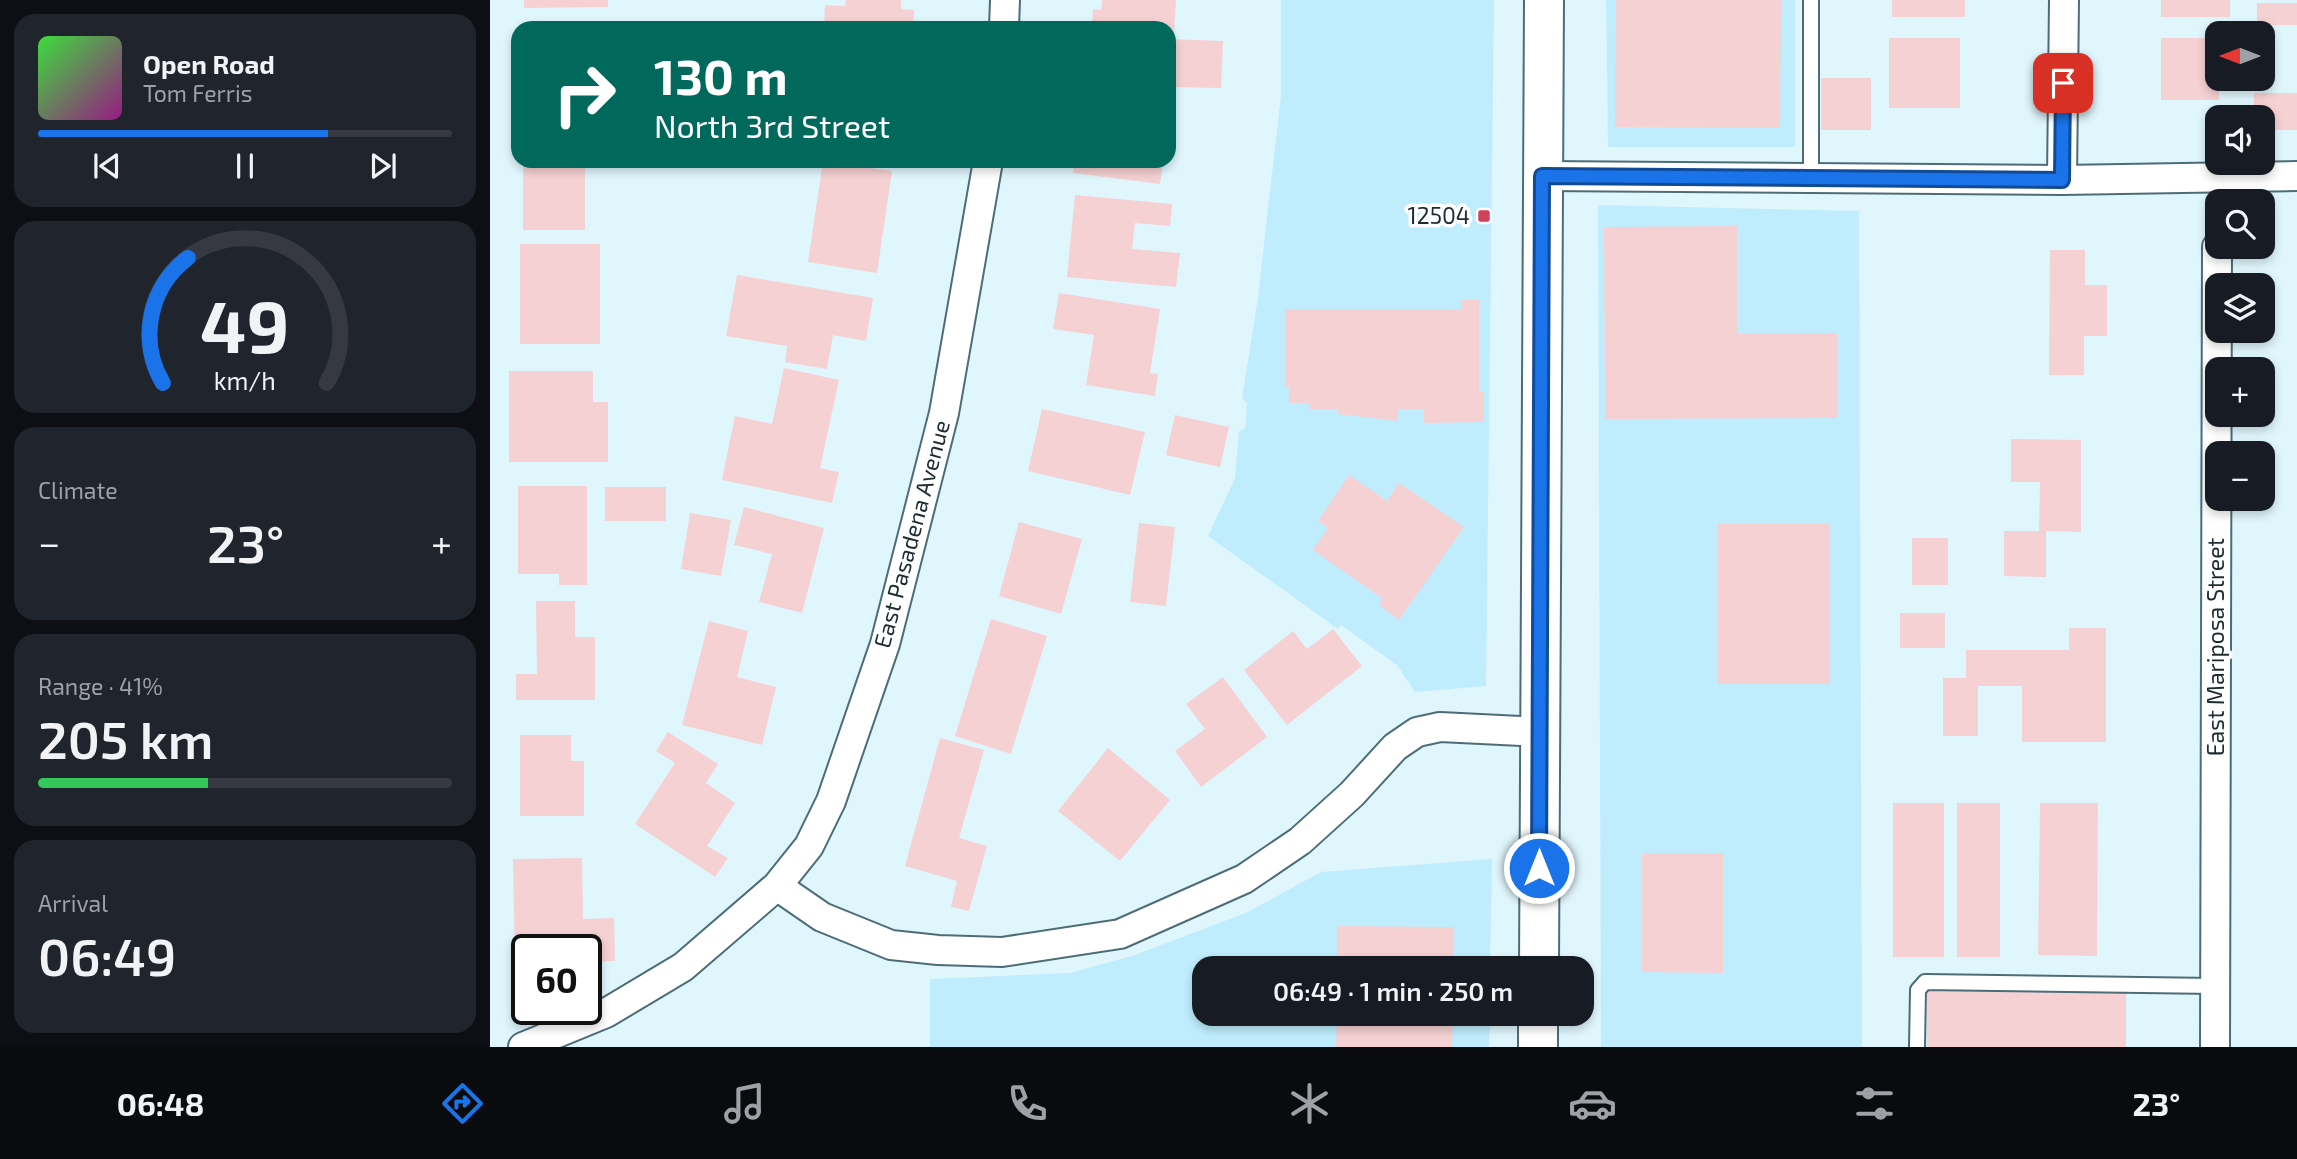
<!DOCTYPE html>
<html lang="en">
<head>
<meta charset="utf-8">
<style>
  :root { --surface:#171b24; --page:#20242c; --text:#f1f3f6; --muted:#9ea1a6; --line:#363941; --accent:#1a73e8 }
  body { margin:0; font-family:"Exo 2",sans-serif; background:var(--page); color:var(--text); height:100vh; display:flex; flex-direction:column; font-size:26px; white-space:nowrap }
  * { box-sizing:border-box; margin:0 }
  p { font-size:23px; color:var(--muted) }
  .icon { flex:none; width:38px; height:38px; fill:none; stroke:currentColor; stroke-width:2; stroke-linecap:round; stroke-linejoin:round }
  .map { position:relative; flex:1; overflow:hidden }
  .panel { display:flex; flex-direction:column; gap:14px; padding:14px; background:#0d0f14; width:490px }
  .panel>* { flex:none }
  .banner { position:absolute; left:21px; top:21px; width:665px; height:147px; border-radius:21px; box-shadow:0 4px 10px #0003; background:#00695c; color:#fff; overflow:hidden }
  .needle { width:46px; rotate:270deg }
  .controls { position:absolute; left:1715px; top:21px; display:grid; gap:14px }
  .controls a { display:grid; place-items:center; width:70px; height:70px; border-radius:14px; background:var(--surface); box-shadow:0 4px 10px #0003; font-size:35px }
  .speed { position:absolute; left:21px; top:934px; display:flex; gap:14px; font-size:35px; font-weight:700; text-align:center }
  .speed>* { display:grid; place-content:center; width:91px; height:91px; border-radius:50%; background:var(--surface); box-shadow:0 4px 10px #0003; line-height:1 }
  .speed .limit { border:4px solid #111; border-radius:10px; background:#fff; color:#111 }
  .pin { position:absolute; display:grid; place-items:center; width:60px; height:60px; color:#fff; margin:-30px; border-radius:14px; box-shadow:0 4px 10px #0006 }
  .me { position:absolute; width:77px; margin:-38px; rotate:0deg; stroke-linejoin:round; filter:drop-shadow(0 0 5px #0008) }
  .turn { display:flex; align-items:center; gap:24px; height:147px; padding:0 28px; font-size:32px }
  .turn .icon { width:91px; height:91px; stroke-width:2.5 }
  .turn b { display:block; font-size:49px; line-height:60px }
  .big { font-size:52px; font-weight:600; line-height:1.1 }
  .panel .card { flex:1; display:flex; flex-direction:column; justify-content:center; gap:10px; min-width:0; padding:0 24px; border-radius:21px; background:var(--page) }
  .panel .dial { align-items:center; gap:0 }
  .dial svg { height:182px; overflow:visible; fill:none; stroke:var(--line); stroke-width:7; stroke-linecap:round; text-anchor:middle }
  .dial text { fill:var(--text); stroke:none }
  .song { display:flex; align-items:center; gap:21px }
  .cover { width:84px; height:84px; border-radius:10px; background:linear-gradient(135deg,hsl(120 70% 55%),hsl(310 70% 35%)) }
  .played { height:7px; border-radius:4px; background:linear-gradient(90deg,var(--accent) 70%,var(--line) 70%) }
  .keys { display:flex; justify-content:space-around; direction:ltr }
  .heat { display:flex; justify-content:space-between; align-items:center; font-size:38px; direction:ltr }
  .charge { height:10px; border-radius:5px; background:linear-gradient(90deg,#34c759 41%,var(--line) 0) }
  .trip { position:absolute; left:702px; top:956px; width:402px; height:70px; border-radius:21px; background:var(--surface); box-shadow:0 4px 10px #0003; font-weight:600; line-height:70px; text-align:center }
  .tab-bar { display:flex; height:112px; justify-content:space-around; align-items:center; background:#090b0e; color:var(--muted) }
  .tab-bar .icon { width:49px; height:49px }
  .tab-bar .selected { color:var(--accent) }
  .tab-bar b { font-size:32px; color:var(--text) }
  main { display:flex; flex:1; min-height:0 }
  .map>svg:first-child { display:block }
  .built { fill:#bfedfd }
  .building { fill:#f6d1d3 }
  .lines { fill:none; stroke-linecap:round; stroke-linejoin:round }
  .lane-casing { stroke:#4c6d78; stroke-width:18 }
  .street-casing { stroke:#4c6d78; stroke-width:32 }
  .primary-casing { stroke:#4c6d78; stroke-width:42 }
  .lane { stroke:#fff; stroke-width:14 }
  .street { stroke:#fff; stroke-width:28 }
  .primary { stroke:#fff; stroke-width:38 }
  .route-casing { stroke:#114b97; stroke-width:18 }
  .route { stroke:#1a73e8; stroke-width:12 }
  .poi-dot { fill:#d2425b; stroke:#fefefe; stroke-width:2.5 }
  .labels { text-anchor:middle; stroke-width:7; stroke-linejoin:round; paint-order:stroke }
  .poi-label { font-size:23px; fill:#1e2c31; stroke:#fefefe; text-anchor:end }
  .street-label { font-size:23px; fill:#1e2c31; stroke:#fefefe }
</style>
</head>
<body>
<main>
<section class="panel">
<div class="card">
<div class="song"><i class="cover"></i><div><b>Open Road</b><p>Tom Ferris</p></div></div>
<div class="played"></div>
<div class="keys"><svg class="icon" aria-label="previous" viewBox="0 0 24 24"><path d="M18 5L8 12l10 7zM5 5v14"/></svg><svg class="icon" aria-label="pause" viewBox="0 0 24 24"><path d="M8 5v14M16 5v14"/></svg><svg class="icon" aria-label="next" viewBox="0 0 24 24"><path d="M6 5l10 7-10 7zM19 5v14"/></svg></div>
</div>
<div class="card dial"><svg viewBox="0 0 100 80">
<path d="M14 69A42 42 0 1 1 86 69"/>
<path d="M14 69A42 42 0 0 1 25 14" stroke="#1a73e8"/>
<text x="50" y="56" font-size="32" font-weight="700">49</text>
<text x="50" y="72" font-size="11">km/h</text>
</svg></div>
<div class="card"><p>Climate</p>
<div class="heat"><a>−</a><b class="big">23°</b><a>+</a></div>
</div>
<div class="card"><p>Range · 41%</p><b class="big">205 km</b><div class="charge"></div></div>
<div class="card"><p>Arrival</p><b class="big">06:49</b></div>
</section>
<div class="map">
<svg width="1807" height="1047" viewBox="0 0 1807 1047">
  <rect width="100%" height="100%" fill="#e0f6fd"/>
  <path class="built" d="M 791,0 L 1004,0 L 996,686 L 925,692 L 907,665 L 851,625 L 848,629 L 718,536 L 745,478 L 749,431 L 755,429 L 757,403 L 752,399 L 768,297 L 791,95 Z
    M 1116,0 L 1305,0 L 1305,147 L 1118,147 Z
    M 1108,205 L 1369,211 L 1372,1047 L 1111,1047 Z
    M 1002,859 L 1000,968 L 714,968 L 714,1013 L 1000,1013 L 999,1047 L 440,1047 L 440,979 L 580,973 L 645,955 L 758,912 L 831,872 Z"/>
  <path class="building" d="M 34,0 L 118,0 L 118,7 L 34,8 Z
    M 356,0 L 411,0 L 411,9 L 424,10 L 423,28 L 334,28 L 335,5 L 355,6 Z
    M 612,0 L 686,0 L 684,33 L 679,33 L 679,28 L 602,28 L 603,9 L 611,10 Z
    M 1126,0 L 1291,0 L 1290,128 L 1125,127 Z
    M 1402,0 L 1475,0 L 1475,17 L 1402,17 Z
    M 1671,0 L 1740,0 L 1740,17 L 1671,17 Z
    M 1767,3 L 1807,3 L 1807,25 L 1767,25 Z
    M 1399,38 L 1470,38 L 1470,108 L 1399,108 Z
    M 1671,38 L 1727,38 L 1729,100 L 1671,100 Z
    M 679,39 L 733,41 L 731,88 L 679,87 Z
    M 1331,78 L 1381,78 L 1381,130 L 1331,130 Z
    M 1764,93 L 1807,93 L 1807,130 L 1773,130 L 1773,117 L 1764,117 Z
    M 33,161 L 95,161 L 95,230 L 33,230 Z
    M 333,161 L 402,171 L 387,273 L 318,262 Z
    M 585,161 L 673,161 L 670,184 L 583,173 Z
    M 585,195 L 682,204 L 680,226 L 645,223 L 642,249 L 690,253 L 686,287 L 577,277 Z
    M 1247,226 L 1247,334 L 1347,333 L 1347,418 L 1115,419 L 1114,227 Z
    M 30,244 L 110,244 L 110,344 L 30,344 Z
    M 1560,250 L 1595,250 L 1595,285 L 1617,285 L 1617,336 L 1594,336 L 1594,375 L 1559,375 Z
    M 247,275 L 383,298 L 376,341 L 343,335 L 337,369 L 295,362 L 297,346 L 236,336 Z
    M 569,293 L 670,309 L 660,373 L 668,374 L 665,396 L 596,385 L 604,335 L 563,329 Z
    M 971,300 L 989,300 L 989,392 L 994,392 L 994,422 L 934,423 L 934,409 L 908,409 L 908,421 L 848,414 L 848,409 L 819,409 L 819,403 L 799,403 L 799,387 L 795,387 L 795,309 L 971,309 Z
    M 294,368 L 349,380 L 330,468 L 349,472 L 342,503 L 232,480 L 245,416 L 282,424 Z
    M 19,371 L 103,371 L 103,402 L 118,402 L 118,462 L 19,462 Z
    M 552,409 L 655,432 L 640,495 L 538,471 Z
    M 685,415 L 739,427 L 730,467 L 676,455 Z
    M 1521,439 L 1591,440 L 1591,532 L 1556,531 L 1556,577 L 1514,576 L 1514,531 L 1549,531 L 1550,482 L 1521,482 Z
    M 859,475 L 897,501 L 909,483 L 974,527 L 909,620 L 889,605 L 893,599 L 823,550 L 838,528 L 828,521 Z
    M 28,486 L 97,486 L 97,585 L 69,585 L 69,574 L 28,574 Z
    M 115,487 L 176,487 L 176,521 L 115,521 Z
    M 254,507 L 334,528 L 312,613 L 269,602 L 282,554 L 244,545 Z
    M 200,513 L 241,520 L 231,576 L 191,569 Z
    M 529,522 L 592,539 L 571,614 L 509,596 Z
    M 649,523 L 685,527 L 676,606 L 640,602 Z
    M 1228,524 L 1340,524 L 1340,684 L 1228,684 Z
    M 1422,538 L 1458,538 L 1458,585 L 1422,585 Z
    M 46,601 L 85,601 L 85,637 L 105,637 L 105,700 L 26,700 L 26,674 L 47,674 Z
    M 1410,613 L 1455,613 L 1455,648 L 1410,648 Z
    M 501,619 L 557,636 L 521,754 L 465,736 Z
    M 219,621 L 258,631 L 247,677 L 286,687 L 272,745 L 192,725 Z
    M 1579,628 L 1616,628 L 1616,742 L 1532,742 L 1532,686 L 1488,686 L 1488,736 L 1453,736 L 1453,678 L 1476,678 L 1476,650 L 1579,650 Z
    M 843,629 L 872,666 L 797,725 L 754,670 L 803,631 L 817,649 Z
    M 733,677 L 777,737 L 711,787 L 685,751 L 715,729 L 696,704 Z
    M 178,732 L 228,764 L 216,783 L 245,803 L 217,846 L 238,858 L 225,877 L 145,824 L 185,763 L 166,751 Z
    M 30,735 L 81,735 L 81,761 L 94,761 L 94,816 L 30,816 Z
    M 450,738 L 494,750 L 469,838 L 497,846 L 479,911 L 461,907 L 467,881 L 415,866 Z
    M 618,748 L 680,800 L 630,861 L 568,811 Z
    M 1403,803 L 1454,803 L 1454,957 L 1403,957 Z
    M 1467,803 L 1510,803 L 1510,957 L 1467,957 Z
    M 1550,803 L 1608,803 L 1607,956 L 1548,955 Z
    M 1152,853 L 1233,853 L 1233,973 L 1152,972 Z
    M 92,858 L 93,919 L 124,918 L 125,961 L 96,962 L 96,950 L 37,950 L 37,962 L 25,963 L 23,859 Z
    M 847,926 L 964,927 L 963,968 L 847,968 Z
    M 1437,989 L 1636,991 L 1636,1047 L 1437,1047 Z
    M 847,1013 L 963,1013 L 962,1047 L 846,1047 Z"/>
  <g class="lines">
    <g class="lane-casing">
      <path id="lane" d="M 1321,0 L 1321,178
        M 1427,1047 L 1428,990 L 1435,982 L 1725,986"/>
    </g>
    <g class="street-casing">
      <path id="street" d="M 514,28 L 515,0
        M 1052,176 L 1572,180 L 1807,176
        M 1572,180 L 1574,0
        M 287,886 L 319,846 L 341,801 L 395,644 L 454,413 L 498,161
        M 33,1047 L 116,1013 L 193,967 L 287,886 L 332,917 L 401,945 L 448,950 L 512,952 L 630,934 L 754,879 L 810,841 L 862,794 L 905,747 L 927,732 L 950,727 L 1050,732
        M 1725,1047 L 1727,247"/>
    </g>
    <g class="primary-casing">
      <path id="primary" d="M 1049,968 L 1054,0
        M 1048,1047 L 1048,1013"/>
    </g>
    <use href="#lane" class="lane"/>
    <use href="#street" class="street"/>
    <use href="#primary" class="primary"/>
  </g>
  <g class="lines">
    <g class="route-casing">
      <path id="route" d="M 1049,868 L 1052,176 L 1572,180 L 1573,83"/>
    </g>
    <use href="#route" class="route"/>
  </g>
  <rect class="poi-dot" x="987" y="209" width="14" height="14" rx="3.5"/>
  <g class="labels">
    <g class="poi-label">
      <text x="980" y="224">12504</text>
    </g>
    <g class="street-label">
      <text transform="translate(422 534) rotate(-75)" y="8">East Pasadena Avenue</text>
      <text transform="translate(1726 647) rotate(-90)" y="8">East Mariposa Street</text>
    </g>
  </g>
</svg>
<div class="controls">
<a><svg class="needle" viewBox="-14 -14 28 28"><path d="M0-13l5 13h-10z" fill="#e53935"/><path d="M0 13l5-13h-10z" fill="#9ea1a6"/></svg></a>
<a><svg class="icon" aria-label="sound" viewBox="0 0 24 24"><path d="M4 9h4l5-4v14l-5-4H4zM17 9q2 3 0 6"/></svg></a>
<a><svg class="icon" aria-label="search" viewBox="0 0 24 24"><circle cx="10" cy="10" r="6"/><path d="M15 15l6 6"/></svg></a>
<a><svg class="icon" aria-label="layers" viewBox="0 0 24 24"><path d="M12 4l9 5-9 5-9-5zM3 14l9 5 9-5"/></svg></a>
<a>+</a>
<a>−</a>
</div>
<div class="speed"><div class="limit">60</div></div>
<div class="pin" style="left:1573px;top:83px;background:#d93025"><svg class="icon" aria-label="arrive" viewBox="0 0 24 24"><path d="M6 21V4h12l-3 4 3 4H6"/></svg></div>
<svg class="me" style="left:1049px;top:868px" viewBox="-20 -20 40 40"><circle r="17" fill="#1a73e8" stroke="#fff" stroke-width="3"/><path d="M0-11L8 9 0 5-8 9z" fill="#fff"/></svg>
<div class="trip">06:49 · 1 min · 250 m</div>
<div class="banner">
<div class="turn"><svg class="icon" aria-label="right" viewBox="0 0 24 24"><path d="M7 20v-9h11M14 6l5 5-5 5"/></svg><div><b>130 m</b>North 3rd Street</div></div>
</div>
</div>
</main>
<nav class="tab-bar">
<b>06:48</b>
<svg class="icon selected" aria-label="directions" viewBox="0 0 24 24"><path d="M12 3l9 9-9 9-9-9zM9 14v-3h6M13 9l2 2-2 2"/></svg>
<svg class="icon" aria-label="music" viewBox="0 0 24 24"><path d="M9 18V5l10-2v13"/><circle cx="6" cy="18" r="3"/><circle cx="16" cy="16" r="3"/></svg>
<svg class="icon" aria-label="phone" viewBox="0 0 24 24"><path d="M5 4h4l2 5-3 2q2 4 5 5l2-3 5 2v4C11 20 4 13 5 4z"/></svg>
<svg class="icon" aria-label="climate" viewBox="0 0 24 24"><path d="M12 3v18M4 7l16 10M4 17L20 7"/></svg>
<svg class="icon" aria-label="car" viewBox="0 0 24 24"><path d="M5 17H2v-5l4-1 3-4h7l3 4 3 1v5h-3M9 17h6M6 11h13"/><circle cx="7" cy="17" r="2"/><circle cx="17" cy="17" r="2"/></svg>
<svg class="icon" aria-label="filters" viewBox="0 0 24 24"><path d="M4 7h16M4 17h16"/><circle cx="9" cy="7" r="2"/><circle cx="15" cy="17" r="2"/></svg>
<b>23°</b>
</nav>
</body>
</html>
